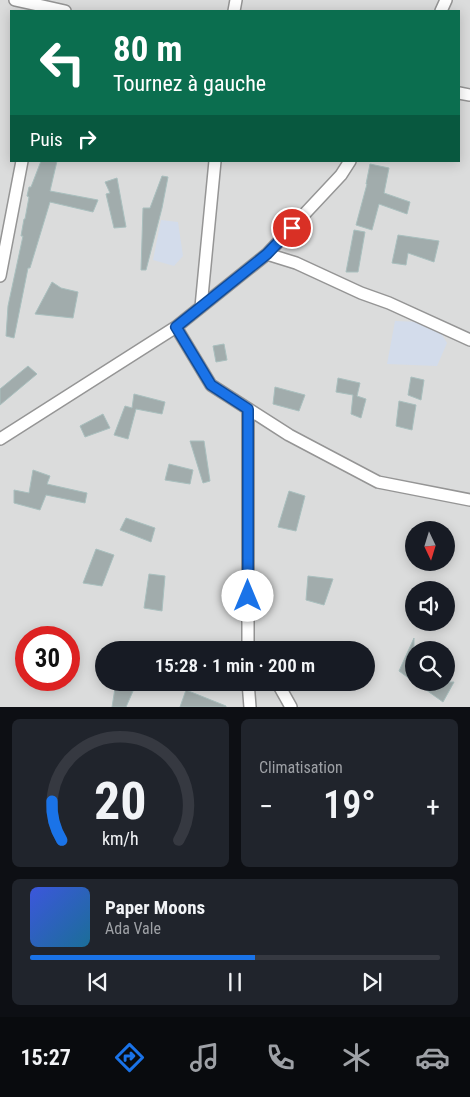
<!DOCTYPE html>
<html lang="fr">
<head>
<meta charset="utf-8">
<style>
  :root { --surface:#171b24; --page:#20242c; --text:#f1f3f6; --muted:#9ea1a6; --line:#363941; --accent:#1a73e8 }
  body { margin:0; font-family:"Roboto Condensed",sans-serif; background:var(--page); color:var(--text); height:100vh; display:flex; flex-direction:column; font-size:19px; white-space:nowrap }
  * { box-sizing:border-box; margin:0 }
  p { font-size:16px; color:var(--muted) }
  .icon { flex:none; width:28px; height:28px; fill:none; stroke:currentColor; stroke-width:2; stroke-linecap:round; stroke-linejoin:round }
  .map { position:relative; height:707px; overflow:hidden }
  .panel { display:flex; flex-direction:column; gap:12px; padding:12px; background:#0d0f14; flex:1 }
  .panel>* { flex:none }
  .hud { position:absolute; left:10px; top:10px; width:450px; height:152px; border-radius:0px; box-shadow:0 2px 12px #0003; background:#0b6e4f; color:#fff; overflow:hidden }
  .needle { width:32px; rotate:176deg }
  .controls { position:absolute; left:405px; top:521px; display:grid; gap:10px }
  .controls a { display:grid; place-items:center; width:50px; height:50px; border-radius:50%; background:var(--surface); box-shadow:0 2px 12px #0003; font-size:25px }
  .speed { position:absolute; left:15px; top:626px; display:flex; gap:10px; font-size:25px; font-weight:700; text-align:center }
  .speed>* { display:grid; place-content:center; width:65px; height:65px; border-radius:50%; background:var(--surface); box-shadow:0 2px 12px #0003; line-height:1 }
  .speed .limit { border:8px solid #d22; background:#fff; color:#111 }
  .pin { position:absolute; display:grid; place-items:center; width:42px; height:42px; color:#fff; margin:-21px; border:2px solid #fff; border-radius:50%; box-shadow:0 1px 5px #0007 }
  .me { position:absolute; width:55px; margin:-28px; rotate:0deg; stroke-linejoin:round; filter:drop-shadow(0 0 4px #0008) }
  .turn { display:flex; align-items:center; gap:18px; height:105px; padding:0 20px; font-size:22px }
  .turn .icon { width:65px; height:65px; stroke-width:2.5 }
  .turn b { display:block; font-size:35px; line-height:42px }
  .then { display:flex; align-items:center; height:48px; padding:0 20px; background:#0003; gap:10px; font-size:19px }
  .big { font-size:38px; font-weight:600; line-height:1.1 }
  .panel .widget { flex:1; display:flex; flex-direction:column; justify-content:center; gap:8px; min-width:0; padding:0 18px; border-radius:8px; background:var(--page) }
  .panel .dial { align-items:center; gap:0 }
  .dial svg { height:130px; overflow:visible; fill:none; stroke:var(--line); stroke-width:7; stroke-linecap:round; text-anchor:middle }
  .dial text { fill:var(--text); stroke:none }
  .song { display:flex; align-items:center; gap:15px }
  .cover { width:60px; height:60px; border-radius:8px; background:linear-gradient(135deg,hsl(230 70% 55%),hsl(200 70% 35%)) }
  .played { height:5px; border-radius:2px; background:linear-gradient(90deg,var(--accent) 55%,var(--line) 55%) }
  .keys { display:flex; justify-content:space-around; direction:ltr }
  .heat { display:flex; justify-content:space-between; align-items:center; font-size:28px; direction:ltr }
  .panel .tiles { flex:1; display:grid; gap:12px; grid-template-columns:1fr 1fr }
  .widget:last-child { grid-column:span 2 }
  .trip { position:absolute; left:95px; top:641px; width:280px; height:50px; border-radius:25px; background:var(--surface); box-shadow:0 2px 12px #0003; font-weight:600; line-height:50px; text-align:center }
  .tab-bar { display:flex; height:80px; justify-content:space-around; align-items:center; background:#090b0e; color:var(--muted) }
  .tab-bar .icon { width:35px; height:35px }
  .tab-bar .on { color:var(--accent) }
  .tab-bar b { font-size:22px; color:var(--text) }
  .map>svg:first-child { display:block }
  .residential { fill:#dbdcdc; fill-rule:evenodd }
  .farmland { fill:#d3dceb }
  .building { fill:#a1acac; stroke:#a9bfbe }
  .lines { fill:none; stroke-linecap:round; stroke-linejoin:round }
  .street-casing { stroke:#959595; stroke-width:14 }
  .street { stroke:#fff; stroke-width:11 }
  .route-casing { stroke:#114b97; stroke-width:12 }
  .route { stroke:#1a73e8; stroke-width:9 }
</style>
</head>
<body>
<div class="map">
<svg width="470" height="707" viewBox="0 0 470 707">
  <rect width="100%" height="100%" fill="#e6edee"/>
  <path class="residential" d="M 0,0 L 470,0 L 470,707 L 0,707 ZM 11,11 L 459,11 L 459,161 L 11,161 ZM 414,530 L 446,530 L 446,562 L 414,562 ZM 414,590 L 446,590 L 446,622 L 414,622 ZM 26,638 L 69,638 L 69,680 L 26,680 ZM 104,650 L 366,650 L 366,682 L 104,682 ZM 414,650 L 446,650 L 446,682 L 414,682 Z"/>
  <path class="farmland" d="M 161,220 L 178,222 L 183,256 L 174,266 L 153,260 Z
    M 395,321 L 421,322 L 438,328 L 447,343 L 437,366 L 387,364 Z"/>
  <path class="building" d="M 41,161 L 57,161 L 50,191 L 98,200 L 93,212 L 50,202 L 30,268 L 28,268 L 14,338 L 6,336 L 8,306 L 23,236 L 21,236 L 24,219 L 25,219 L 29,197 L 27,196 L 29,187 L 31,187 Z
    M 370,164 L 389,168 L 384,193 L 410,202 L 407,214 L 379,204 L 372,230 L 356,225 L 367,184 L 366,184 Z
    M 162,176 L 168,177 L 162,208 L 146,270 L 141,270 L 143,208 L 150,208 Z
    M 117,178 L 126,227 L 114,228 L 106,194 L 110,193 L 105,182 Z
    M 354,230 L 365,232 L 358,272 L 346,272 Z
    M 398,235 L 439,241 L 434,262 L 408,253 L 406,265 L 392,263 Z
    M 52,282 L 61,288 L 78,292 L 73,318 L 35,314 Z
    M 224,344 L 227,360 L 216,362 L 213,346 Z
    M 28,366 L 37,374 L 0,405 L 0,389 Z
    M 411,377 L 424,380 L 421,400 L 408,395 Z
    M 338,378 L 360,383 L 357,396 L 366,399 L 361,418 L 351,414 L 353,395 L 336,392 Z
    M 275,387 L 305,395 L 299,411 L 273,404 Z
    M 134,394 L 165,402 L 162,414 L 136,409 L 128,439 L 114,435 L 125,406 L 132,408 Z
    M 399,401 L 416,405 L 412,430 L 396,426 Z
    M 103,414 L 110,428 L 85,437 L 80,426 Z
    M 190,441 L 204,441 L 210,481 L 203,483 Z
    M 169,464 L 193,470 L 190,484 L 165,480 Z
    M 33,470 L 50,476 L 47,484 L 87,493 L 85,503 L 46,495 L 40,510 L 14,503 L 14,490 L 29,493 Z
    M 289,491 L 305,496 L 296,531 L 278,527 Z
    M 126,518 L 155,528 L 151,542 L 120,530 Z
    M 96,549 L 114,555 L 102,586 L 83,583 Z
    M 149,574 L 165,576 L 162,611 L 144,608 Z
    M 308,576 L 333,579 L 324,605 L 306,600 Z
    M 414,638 L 414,682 L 399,671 Z
    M 116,682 L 137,682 L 126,707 L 112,707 Z
    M 415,682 L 454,682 L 443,702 Z
    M 186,690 L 226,706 L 226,707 L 180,707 Z"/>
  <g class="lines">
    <g class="street-casing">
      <path id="street" d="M 15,0 L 65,11
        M 234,11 L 236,0
        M 441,11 L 446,0
        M 459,93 L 470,95
        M 267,254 L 296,263 L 361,293 L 389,303 L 470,340
        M 0,276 L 22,161
        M 201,307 L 215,161
        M 176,327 L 211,385 L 289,435 L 378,482 L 470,500
        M 248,409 L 248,650
        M 0,439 L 176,327 L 267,254 L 341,175 L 350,161
        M 248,682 L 250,707
        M 277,682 L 291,707"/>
    </g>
    <use href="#street" class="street"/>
  </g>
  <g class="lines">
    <g class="route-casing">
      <path id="route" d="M 248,596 L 248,409 L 211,385 L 176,327 L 267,254 L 292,228"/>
    </g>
    <use href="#route" class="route"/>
  </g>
</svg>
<div class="controls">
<a><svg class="needle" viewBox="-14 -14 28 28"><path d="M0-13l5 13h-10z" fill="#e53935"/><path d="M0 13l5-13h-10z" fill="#9ea1a6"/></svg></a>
<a><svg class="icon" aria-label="sound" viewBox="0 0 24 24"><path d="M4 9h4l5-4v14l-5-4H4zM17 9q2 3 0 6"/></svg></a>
<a><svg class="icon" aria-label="search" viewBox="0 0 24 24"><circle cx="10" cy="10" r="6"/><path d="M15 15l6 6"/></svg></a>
</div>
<div class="speed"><div class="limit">30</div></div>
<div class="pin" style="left:292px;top:228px;background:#d93025"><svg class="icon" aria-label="arrive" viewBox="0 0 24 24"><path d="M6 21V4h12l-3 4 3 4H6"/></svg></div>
<svg class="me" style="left:248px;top:596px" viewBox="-20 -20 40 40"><circle r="19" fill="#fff"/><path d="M0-13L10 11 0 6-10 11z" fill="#1a73e8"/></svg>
<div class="trip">15:28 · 1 min · 200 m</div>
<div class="hud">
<div class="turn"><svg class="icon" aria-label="left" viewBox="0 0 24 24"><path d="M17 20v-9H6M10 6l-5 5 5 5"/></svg><div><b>80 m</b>Tournez à gauche</div></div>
<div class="then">Puis<svg class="icon" aria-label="right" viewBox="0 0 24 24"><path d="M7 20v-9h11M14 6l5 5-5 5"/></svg></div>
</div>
</div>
<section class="panel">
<div class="tiles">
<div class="widget dial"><svg viewBox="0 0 100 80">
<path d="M14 69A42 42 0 1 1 86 69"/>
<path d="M14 69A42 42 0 0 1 8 45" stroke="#1a73e8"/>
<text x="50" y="56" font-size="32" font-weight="700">20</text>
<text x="50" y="72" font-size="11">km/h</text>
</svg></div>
<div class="widget"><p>Climatisation</p>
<div class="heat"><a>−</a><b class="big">19°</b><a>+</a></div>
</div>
<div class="widget">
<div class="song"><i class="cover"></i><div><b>Paper Moons</b><p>Ada Vale</p></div></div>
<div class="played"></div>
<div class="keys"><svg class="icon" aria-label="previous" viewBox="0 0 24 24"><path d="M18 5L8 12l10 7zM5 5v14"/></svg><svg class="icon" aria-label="pause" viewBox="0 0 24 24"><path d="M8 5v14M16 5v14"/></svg><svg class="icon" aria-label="next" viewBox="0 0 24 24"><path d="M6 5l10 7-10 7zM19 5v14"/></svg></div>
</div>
</div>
</section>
<nav class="tab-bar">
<b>15:27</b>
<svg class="icon on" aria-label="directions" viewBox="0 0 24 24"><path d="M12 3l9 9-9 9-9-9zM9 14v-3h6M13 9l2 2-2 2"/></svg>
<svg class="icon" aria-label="music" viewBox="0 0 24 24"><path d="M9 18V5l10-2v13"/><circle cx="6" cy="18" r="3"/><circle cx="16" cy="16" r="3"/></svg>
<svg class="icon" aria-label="phone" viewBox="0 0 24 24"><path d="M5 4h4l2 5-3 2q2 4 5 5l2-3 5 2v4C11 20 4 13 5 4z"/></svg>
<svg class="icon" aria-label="climate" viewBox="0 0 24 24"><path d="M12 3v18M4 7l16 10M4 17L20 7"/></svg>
<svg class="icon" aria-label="car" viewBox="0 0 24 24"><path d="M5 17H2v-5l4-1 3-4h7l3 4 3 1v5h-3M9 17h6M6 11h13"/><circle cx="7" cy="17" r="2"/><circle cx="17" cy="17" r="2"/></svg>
</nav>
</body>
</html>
